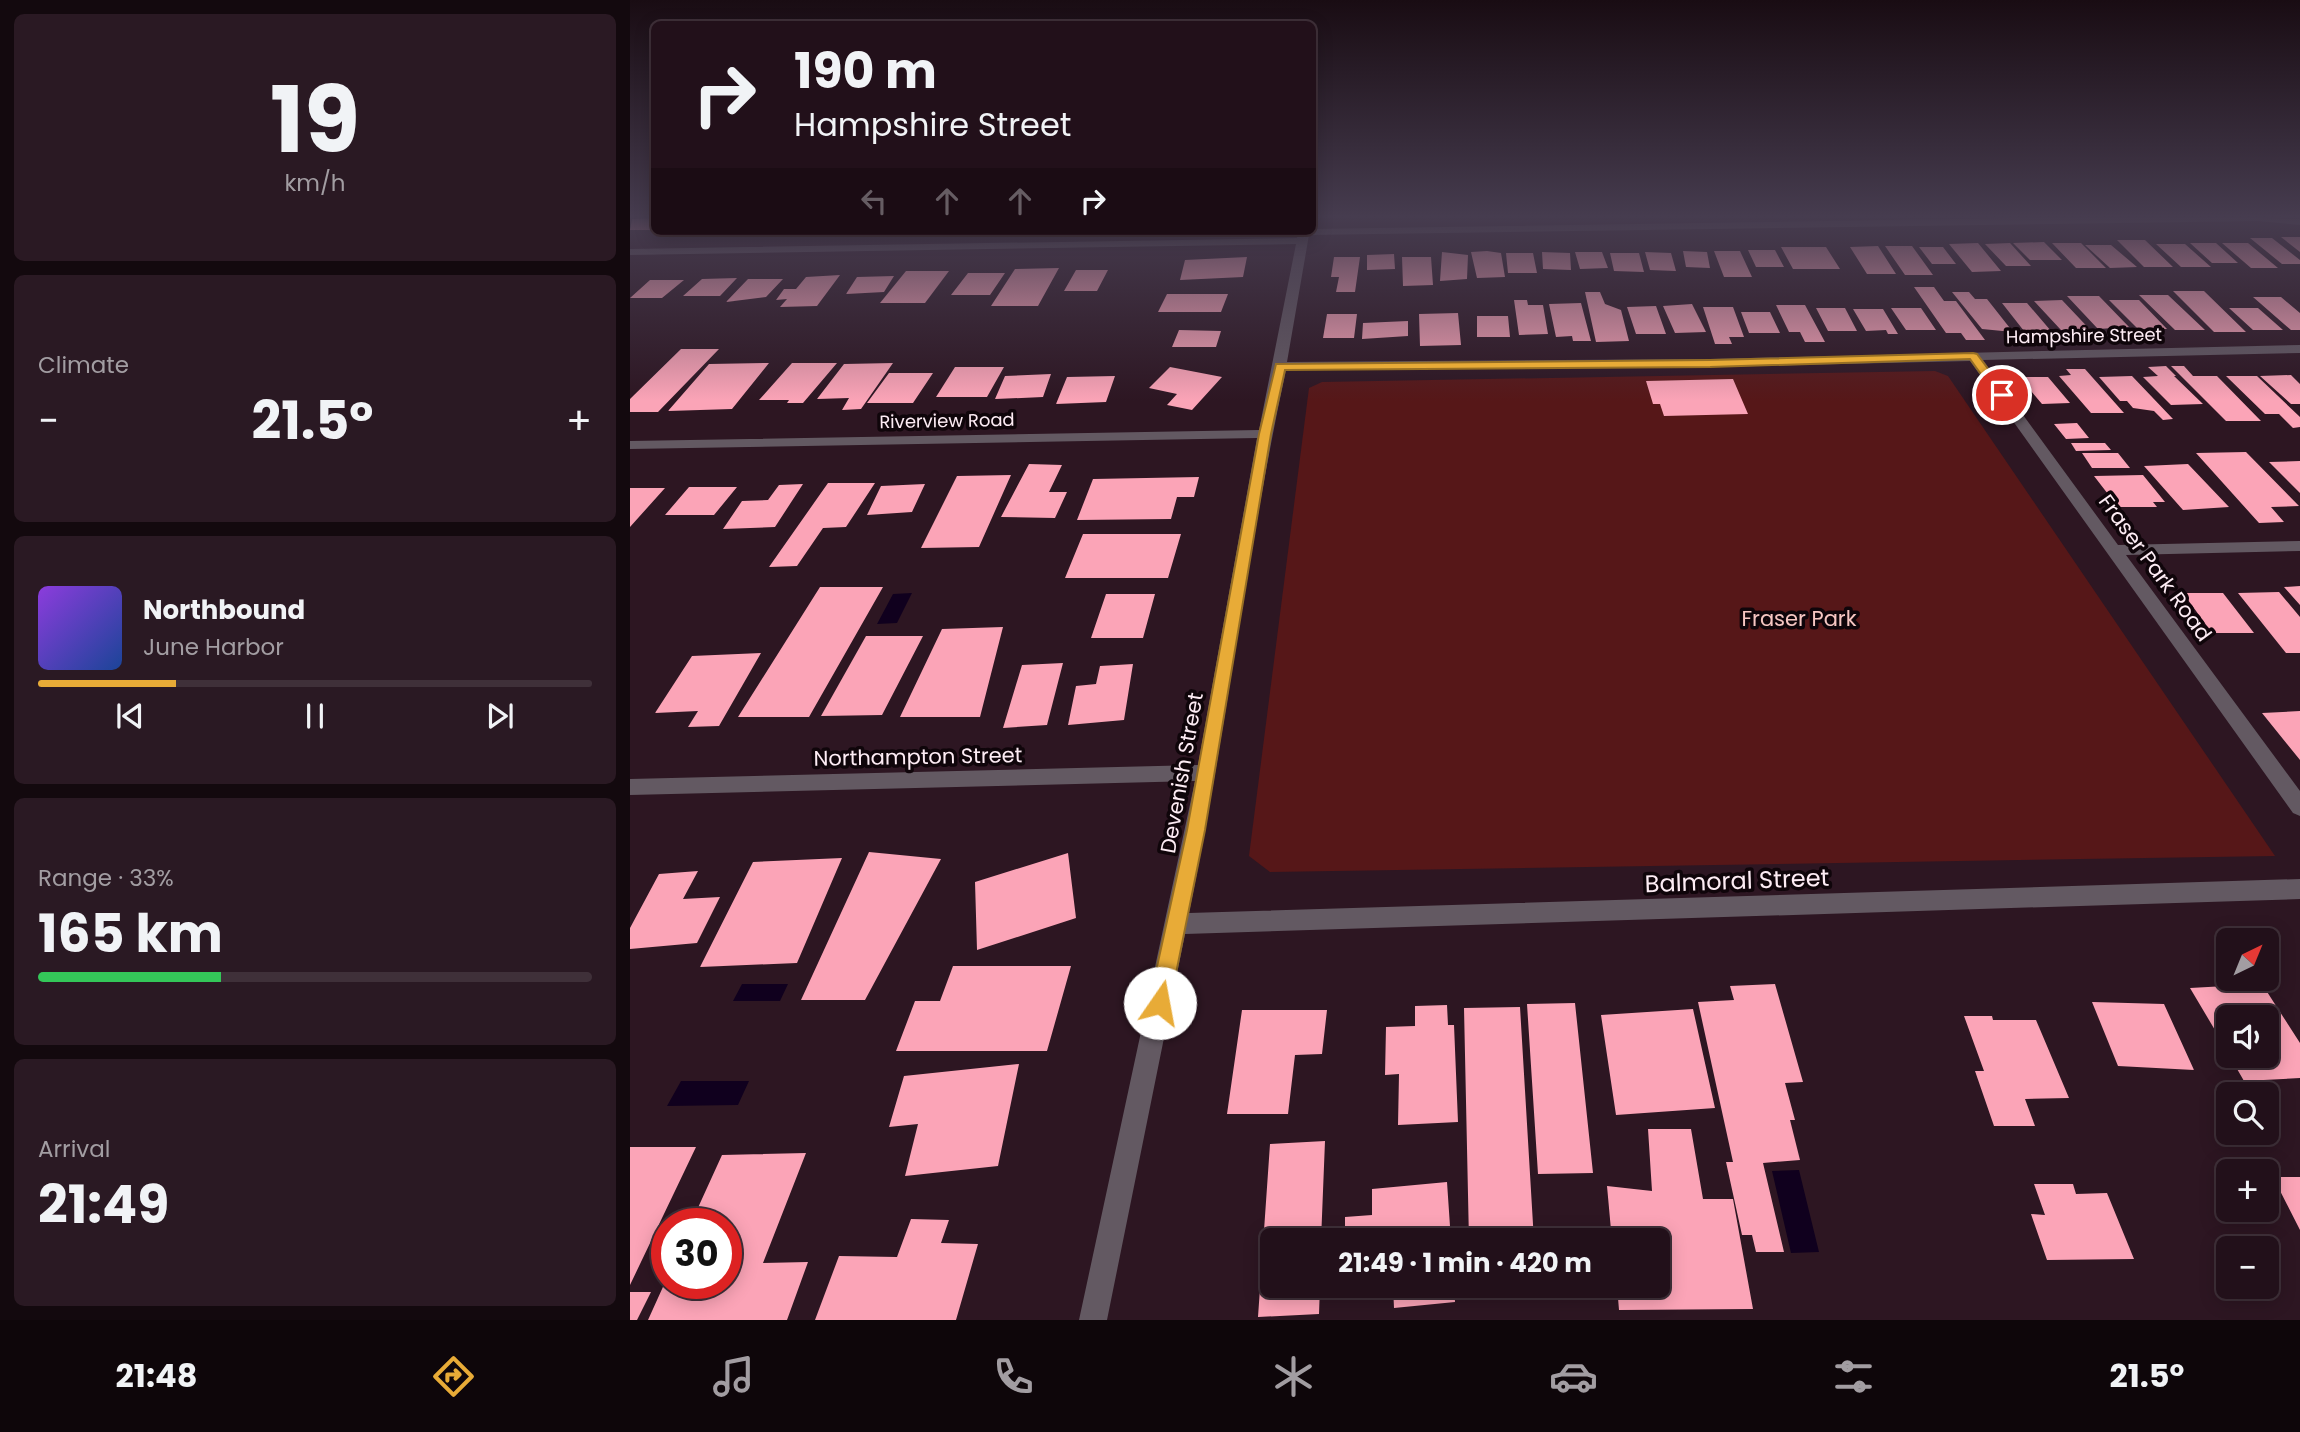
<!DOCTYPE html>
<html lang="en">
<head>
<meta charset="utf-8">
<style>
  :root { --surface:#22101a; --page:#2a1923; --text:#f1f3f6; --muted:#a29da2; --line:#3f3039; --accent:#e8ab37 }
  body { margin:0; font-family:Poppins,sans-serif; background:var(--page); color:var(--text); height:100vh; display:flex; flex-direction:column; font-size:26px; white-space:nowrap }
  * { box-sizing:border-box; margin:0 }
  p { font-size:23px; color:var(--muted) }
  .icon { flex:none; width:38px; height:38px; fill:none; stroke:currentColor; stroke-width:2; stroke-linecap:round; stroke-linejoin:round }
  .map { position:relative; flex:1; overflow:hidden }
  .panel { display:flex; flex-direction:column; gap:14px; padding:14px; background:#13090e; width:630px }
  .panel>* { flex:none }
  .banner { position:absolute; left:21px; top:21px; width:665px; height:214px; border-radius:10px; box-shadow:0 4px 18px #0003,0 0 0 2px var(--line); background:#22101a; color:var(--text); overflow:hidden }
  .needle { width:46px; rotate:43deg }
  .controls { position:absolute; left:1586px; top:928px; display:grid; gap:14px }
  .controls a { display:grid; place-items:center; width:63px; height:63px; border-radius:10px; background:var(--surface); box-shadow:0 4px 18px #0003,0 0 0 2px var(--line); font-size:35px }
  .speed { position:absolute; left:21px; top:1208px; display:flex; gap:14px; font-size:35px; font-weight:700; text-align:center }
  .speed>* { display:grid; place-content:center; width:91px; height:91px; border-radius:50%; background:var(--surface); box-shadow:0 4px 18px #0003,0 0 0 2px var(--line); line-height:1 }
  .speed .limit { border:10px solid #d22; background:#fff; color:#111 }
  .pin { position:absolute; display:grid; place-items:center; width:60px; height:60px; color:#fff; margin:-30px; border:4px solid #fff; border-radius:50%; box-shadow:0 2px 7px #0007 }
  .me { position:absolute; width:77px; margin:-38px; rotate:12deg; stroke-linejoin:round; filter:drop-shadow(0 0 5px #0008) }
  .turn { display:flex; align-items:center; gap:24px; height:147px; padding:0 28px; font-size:32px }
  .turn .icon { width:91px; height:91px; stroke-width:2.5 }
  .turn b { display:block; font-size:49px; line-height:60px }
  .lanes { display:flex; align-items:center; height:66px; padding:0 28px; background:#0003; justify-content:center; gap:35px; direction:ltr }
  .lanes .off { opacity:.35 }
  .big { font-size:52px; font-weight:700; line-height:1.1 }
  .panel .card { flex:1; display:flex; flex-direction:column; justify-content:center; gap:10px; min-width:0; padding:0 24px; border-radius:10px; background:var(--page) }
  .panel .dial { align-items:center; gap:0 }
  .dial b { font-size:91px; line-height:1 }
  .song { display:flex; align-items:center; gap:21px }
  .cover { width:84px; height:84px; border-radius:10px; background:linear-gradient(135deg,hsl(270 70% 55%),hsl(220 70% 35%)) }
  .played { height:7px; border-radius:4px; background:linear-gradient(90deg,var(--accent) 25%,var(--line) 25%) }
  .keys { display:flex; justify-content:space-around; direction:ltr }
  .heat { display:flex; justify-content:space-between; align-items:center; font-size:38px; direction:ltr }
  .charge { height:10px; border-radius:5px; background:linear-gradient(90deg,#34c759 33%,var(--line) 0) }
  .trip { position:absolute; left:630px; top:1228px; width:410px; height:70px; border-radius:10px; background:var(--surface); box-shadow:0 4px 18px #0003,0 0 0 2px var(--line); font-weight:700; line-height:70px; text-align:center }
  .tabs { display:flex; height:112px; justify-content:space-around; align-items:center; background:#0e060a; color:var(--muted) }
  .tabs .icon { width:49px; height:49px }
  .tabs .selected { color:var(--accent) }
  .tabs b { font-size:32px; color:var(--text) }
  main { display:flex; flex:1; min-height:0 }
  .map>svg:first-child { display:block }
  .green { fill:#561718 }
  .water { fill:#10001e }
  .building { fill:#fba4b7 }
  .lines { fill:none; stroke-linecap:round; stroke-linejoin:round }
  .street { fill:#635962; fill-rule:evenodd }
  .route { fill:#e8ab37; stroke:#976f24; stroke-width:2 }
  .labels { text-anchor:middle; stroke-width:7; stroke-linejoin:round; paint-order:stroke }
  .far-street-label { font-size:18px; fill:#fdecf4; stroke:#0f050a }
  .street-label { font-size:21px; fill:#fdecf4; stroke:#0f050a }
  .park-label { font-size:21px; fill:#f6c6c2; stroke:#0f050a }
  .near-street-label { font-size:24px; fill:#fdecf4; stroke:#0f050a }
</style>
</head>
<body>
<main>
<section class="panel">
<div class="card dial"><b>19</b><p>km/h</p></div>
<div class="card"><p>Climate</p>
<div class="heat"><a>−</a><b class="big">21.5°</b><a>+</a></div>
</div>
<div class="card">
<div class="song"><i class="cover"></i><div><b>Northbound</b><p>June Harbor</p></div></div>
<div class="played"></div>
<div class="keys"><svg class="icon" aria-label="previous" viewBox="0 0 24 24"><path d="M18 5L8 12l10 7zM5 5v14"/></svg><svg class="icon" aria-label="pause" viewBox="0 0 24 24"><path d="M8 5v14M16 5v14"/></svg><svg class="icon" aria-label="next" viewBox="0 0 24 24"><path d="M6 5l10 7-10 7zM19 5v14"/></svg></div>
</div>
<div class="card"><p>Range · 33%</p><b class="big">165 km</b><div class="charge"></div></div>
<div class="card"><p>Arrival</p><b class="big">21:49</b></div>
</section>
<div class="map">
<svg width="1670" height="1320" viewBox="0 0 1670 1320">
  <rect width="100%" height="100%" fill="#2d1622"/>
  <path class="green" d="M 1305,371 L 1318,376 L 1645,856 L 640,872 L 619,856 L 679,388 L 692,382 Z"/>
  <path class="water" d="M 282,593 L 267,623 L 247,624 L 263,594 Z
    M 112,984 L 158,984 L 150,1001 L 103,1001 Z
    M 51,1081 L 119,1081 L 108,1105 L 37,1106 Z
    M 1169,1170 L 1189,1252 L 1161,1253 L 1142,1171 Z"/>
  <path class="building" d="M 24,218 L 24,230 L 0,230 L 2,219 Z
    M 1651,237 L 1670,237 L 1670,252 Z
    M 1620,238 L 1642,238 L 1670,260 L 1670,264 L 1652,264 Z
    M 1487,240 L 1515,240 L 1543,267 L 1514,267 Z
    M 1414,242 L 1432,260 L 1400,260 L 1383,243 Z
    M 1348,243 L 1371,271 L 1342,272 L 1319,244 Z
    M 1380,243 L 1401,266 L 1376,266 L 1355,244 Z
    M 1422,243 L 1451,243 L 1476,268 L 1446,268 Z
    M 1560,243 L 1586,243 L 1608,263 L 1582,263 Z
    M 1592,243 L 1618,243 L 1648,268 L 1621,268 Z
    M 1526,244 L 1555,244 L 1581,267 L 1551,267 Z
    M 1455,245 L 1481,245 L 1507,267 L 1480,268 Z
    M 1248,246 L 1266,274 L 1237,274 L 1220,247 Z
    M 1255,246 L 1282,246 L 1303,275 L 1275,275 Z
    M 1151,247 L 1196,247 L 1210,269 L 1163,269 Z
    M 1289,247 L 1313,247 L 1326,264 L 1302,264 Z
    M 1118,250 L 1145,250 L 1154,267 L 1126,267 Z
    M 857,251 L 871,253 L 875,277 L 847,278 L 841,252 Z
    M 1053,251 L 1077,252 L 1080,268 L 1056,267 Z
    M 1084,251 L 1110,251 L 1122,277 L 1094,277 Z
    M 812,252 L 838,255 L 837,279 L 810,281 Z
    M 912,252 L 940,253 L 941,270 L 913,269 Z
    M 945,252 L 972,252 L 978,268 L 950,269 Z
    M 1015,252 L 1041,253 L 1046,271 L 1020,270 Z
    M 876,253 L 903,253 L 907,273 L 878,273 Z
    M 980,253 L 1009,253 L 1014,272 L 984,271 Z
    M 764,254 L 765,269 L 737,270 L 737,255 Z
    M 617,257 L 613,277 L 550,280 L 555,260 Z
    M 704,257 L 730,257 L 725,292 L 706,292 L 709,277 L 701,277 Z
    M 772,257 L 801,257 L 803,285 L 773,286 Z
    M 429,268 L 408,306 L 361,306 L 385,269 Z
    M 446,270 L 478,270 L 467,291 L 434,291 Z
    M 276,271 L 319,271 L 295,303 L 250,303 Z
    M 338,273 L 375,273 L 360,295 L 321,295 Z
    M 210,275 L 187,306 L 150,307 L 157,299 L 146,300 L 154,289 L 166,289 L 176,277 Z
    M 264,276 L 254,292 L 216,294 L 227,277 Z
    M 107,278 L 90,296 L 53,296 L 72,279 Z
    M 118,279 L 153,279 L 136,297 L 96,302 Z
    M 20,280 L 54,280 L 32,298 L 0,298 Z
    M 1284,287 L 1304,287 L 1314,301 L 1326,301 L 1355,340 L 1336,340 L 1331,333 L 1316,333 Z
    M 1543,291 L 1574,291 L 1616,332 L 1584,332 Z
    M 955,292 L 970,292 L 975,304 L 991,310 L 999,341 L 966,342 Z
    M 1322,292 L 1339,292 L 1345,299 L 1357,299 L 1383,332 L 1352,329 Z
    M 537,294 L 598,294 L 591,312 L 528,312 Z
    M 1509,295 L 1538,295 L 1575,330 L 1545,330 Z
    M 1437,296 L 1469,296 L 1499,327 L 1468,329 Z
    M 1623,297 L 1651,297 L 1670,313 L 1670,330 L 1661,330 Z
    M 884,300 L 897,300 L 898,305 L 913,305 L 918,334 L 889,335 Z
    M 1432,300 L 1467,337 L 1455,338 L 1448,330 L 1431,330 L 1404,301 Z
    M 1479,300 L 1509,300 L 1537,329 L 1508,329 Z
    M 951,303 L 961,341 L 943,341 L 942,336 L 926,337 L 919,304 Z
    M 1372,303 L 1397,303 L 1421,331 L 1394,331 Z
    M 1062,304 L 1076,332 L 1045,333 L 1033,306 Z
    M 1146,305 L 1175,305 L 1195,342 L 1175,342 L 1170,332 L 1159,332 Z
    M 1026,306 L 1036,334 L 1006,334 L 997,307 Z
    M 1073,307 L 1103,307 L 1114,337 L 1099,337 L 1102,344 L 1085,344 Z
    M 1186,308 L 1215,308 L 1227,331 L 1198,331 Z
    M 1261,308 L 1291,308 L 1306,330 L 1276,330 Z
    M 1599,308 L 1628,308 L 1653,330 L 1623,330 Z
    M 1223,309 L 1253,309 L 1268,334 L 1258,334 L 1256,330 L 1236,331 Z
    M 1111,312 L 1140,312 L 1150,333 L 1119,333 Z
    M 828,313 L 831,345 L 790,346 L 789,314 Z
    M 697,314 L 727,314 L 724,338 L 693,338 Z
    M 847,316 L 878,316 L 880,337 L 847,337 Z
    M 778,321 L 778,336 L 732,339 L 733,323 Z
    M 549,330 L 591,331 L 586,347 L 542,347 Z
    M 51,349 L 89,349 L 28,412 L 0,412 L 0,399 Z
    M 139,363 L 102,409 L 38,411 L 79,364 Z
    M 162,363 L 207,363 L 173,403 L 157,403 L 159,400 L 129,400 Z
    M 263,363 L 231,409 L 212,410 L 219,398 L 187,399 L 214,364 Z
    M 1536,366 L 1546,376 L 1544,376 L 1573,404 L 1541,405 L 1513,377 L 1528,376 L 1518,367 Z
    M 1541,366 L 1554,366 L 1563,376 L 1587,376 L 1631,421 L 1596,421 Z
    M 325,367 L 374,367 L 357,397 L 306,397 Z
    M 540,367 L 592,377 L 562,410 L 537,405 L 547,394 L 519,388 Z
    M 1436,369 L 1455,369 L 1494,413 L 1461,413 L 1429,376 L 1441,375 Z
    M 259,373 L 303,373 L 283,403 L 237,403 Z
    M 421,374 L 413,397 L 365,399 L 375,376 Z
    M 1661,375 L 1670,384 L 1670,404 L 1661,404 L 1630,376 Z
    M 485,376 L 476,402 L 426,404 L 437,377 Z
    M 1502,376 L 1543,419 L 1533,420 L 1524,411 L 1503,408 L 1497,401 L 1490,401 L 1469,377 Z
    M 1596,376 L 1627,376 L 1670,417 L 1670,427 L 1663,428 L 1649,414 L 1635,414 Z
    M 1389,377 L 1418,377 L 1440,403 L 1412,404 Z
    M 1103,379 L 1118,414 L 1034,416 L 1030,404 L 1023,404 L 1016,381 Z
    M 1447,423 L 1459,438 L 1436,439 L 1424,424 Z
    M 1441,443 L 1475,443 L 1481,450 L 1446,451 Z
    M 1616,452 L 1669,506 L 1641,507 L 1654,522 L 1629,523 L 1566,453 Z
    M 1452,453 L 1488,453 L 1500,468 L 1462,468 Z
    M 1670,461 L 1670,493 L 1639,462 Z
    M 399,464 L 432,465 L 419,492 L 437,492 L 425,518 L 371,517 Z
    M 1558,464 L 1599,507 L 1553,510 L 1514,466 Z
    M 381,475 L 349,547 L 291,548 L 327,476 Z
    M 1513,475 L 1535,502 L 1523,502 L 1527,507 L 1488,507 L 1464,476 Z
    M 569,477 L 564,497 L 547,497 L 541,519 L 447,520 L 463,479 Z
    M 198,483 L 245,483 L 216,527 L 193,528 L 167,566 L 139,567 Z
    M 173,484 L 145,527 L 93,529 L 112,501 L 138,500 L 149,485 Z
    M 295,484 L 282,512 L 237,515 L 251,486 Z
    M 59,487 L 107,487 L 84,515 L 35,515 Z
    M 0,488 L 35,488 L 0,527 Z
    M 453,534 L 551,534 L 538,578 L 435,578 Z
    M 1670,586 L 1670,605 L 1654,587 Z
    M 190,587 L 253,587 L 179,717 L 108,717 Z
    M 1649,592 L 1670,617 L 1670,653 L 1656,653 L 1608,593 Z
    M 1553,593 L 1593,593 L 1624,633 L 1582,633 Z
    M 476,594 L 525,594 L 513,638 L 461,638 Z
    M 373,627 L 350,717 L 270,717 L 312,629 Z
    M 236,636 L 293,636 L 252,715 L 191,716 Z
    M 131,653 L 89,726 L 58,727 L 68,711 L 25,713 L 62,656 Z
    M 433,663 L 417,725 L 373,728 L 392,665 Z
    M 503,664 L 494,720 L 438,725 L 446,686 L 466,684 L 470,666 Z
    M 1670,711 L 1670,760 L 1632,713 Z
    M 239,852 L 311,859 L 235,1000 L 171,1000 Z
    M 438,853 L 446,918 L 347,950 L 345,882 Z
    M 212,858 L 167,963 L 70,967 L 123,862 Z
    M 68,871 L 53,899 L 90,897 L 67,943 L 0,949 L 0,928 L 29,874 Z
    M 323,966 L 441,966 L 417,1051 L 266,1051 L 285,1001 L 310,1001 Z
    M 1145,984 L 1173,1082 L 1155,1083 L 1165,1120 L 1160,1120 L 1170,1160 L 1133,1163 L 1154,1252 L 1126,1252 L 1122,1235 L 1112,1235 L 1096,1162 L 1103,1162 L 1068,1002 L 1104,1000 L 1100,986 Z
    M 1632,984 L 1670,1043 L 1670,1078 L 1614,1081 L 1599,1055 L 1636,1055 L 1636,1017 L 1598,1017 L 1598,1052 L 1560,988 Z
    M 1462,1002 L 1534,1004 L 1564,1070 L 1488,1066 Z
    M 945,1003 L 963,1173 L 908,1174 L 897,1004 Z
    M 817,1005 L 818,1025 L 824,1025 L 828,1122 L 768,1125 L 769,1074 L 755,1075 L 756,1027 L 785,1026 L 785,1006 Z
    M 890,1007 L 904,1241 L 839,1241 L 834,1008 Z
    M 1063,1009 L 1085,1108 L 986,1115 L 971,1015 Z
    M 612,1010 L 697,1010 L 692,1054 L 665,1055 L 658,1114 L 597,1114 Z
    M 1334,1016 L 1362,1016 L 1363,1020 L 1406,1020 L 1439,1098 L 1395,1099 L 1405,1126 L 1364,1126 L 1345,1071 L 1354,1071 Z
    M 389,1064 L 368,1166 L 275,1176 L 288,1124 L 259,1127 L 274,1076 Z
    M 1018,1129 L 1061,1129 L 1073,1199 L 1103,1199 L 1123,1309 L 989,1310 L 987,1286 L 1027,1286 L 1027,1241 L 982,1241 L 977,1186 L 1022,1191 Z
    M 695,1141 L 691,1241 L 642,1241 L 642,1286 L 690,1286 L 689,1314 L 628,1317 L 640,1144 Z
    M 0,1147 L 66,1147 L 0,1285 Z
    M 176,1153 L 133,1263 L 178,1262 L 157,1320 L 18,1320 L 37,1278 L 37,1283 L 96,1283 L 96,1223 L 61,1223 L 92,1155 Z
    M 1643,1177 L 1670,1177 L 1670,1230 Z
    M 817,1182 L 821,1241 L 715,1241 L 715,1217 L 742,1215 L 742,1189 Z
    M 1404,1184 L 1443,1184 L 1446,1194 L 1477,1193 L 1504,1259 L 1417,1260 L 1401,1214 L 1415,1215 Z
    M 281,1219 L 319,1220 L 311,1243 L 348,1244 L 326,1320 L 185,1320 L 209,1256 L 267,1257 Z
    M 763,1286 L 824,1286 L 825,1302 L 764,1308 Z
    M 0,1292 L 21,1292 L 7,1320 L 0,1320 Z"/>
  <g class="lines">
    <path class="street" d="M 1522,216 L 1670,219 L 1670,225 L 1628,221 L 679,235 L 657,362 L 1080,359 L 1670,345 L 1670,353 L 1353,360 L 1488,545 L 1670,541 L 1670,551 L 1496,555 L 1670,791 L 1670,816 L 1663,813 L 1340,361 L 1080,367 L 656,370 C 617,550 596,733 559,913 L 1670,879 L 1670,899 L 555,934 L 477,1320 L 449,1320 L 565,781 L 0,795 L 0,779 L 568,765 L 627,438 L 0,449 L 0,441 L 629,430 L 666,244 L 0,255 L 0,249 L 667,238 L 669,231 L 682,231 L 682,229 Z"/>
  </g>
  <linearGradient id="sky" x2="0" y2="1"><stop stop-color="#190c13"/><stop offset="0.54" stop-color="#463c4f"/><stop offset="1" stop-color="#463c4f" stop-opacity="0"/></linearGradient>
  <rect width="1670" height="401" fill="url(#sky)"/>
  <path class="route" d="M 1343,353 L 1347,354 L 1376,393 L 1376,398 L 1368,398 L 1340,359 L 1080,367 L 655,370 L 641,434 L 575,830 L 540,1003 L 537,1011 L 530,1014 L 522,1011 L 519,1003 L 557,830 L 629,434 L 646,364 L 1080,360 Z"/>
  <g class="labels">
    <g class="far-street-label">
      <text transform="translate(1454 336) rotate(-1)" y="6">Hampshire Street</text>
      <text transform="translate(317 421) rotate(-1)" y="6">Riverview Road</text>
    </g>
    <g class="street-label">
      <text transform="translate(1525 568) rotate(54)" y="7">Fraser Park Road</text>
      <text transform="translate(288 757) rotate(-1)" y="7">Northampton Street</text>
      <text transform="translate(552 773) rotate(-80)" y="7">Devenish Street</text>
    </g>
    <g class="park-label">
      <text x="1169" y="626">Fraser Park</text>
    </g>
    <g class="near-street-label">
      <text transform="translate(1107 881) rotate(-2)" y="8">Balmoral Street</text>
    </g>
  </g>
</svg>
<div class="controls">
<a><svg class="needle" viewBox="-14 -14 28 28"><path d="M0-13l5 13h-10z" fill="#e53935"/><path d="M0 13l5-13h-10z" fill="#a29da2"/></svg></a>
<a><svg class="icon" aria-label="sound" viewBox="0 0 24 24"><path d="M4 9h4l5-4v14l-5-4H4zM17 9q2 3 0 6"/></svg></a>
<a><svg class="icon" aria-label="search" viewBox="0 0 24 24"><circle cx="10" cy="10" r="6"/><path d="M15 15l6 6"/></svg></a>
<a>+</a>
<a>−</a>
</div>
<div class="speed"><div class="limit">30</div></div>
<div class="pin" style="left:1372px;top:395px;background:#d93025"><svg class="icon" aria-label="arrive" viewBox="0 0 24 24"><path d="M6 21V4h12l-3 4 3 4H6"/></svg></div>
<svg class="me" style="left:530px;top:1003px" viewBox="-20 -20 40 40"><circle r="19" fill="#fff"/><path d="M0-13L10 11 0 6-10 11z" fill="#e8ab37"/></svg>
<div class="trip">21:49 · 1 min · 420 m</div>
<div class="banner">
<div class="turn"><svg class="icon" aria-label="right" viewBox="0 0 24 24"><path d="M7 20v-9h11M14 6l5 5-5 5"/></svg><div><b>190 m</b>Hampshire Street</div></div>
<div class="lanes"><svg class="icon off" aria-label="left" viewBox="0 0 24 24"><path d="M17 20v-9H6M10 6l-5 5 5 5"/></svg><svg class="icon off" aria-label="ahead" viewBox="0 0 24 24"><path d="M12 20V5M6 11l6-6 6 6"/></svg><svg class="icon off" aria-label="ahead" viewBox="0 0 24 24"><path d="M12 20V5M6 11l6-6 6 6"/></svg><svg class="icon" aria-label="right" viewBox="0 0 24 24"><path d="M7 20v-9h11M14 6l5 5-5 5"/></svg></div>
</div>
</div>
</main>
<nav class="tabs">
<b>21:48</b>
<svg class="icon selected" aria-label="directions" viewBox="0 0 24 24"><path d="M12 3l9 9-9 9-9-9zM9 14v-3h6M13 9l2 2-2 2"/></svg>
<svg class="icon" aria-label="music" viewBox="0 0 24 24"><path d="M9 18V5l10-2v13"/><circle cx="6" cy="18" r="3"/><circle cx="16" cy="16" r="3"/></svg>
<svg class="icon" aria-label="phone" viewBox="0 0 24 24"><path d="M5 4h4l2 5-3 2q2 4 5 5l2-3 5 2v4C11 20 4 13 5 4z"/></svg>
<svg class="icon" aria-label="climate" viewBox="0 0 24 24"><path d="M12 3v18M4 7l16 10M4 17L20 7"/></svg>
<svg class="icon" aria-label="car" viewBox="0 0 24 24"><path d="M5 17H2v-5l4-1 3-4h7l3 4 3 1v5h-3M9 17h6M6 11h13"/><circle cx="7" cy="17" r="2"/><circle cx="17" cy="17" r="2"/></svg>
<svg class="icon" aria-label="filters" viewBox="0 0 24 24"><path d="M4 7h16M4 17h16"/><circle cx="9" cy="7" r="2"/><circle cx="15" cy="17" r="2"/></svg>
<b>21.5°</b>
</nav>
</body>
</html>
